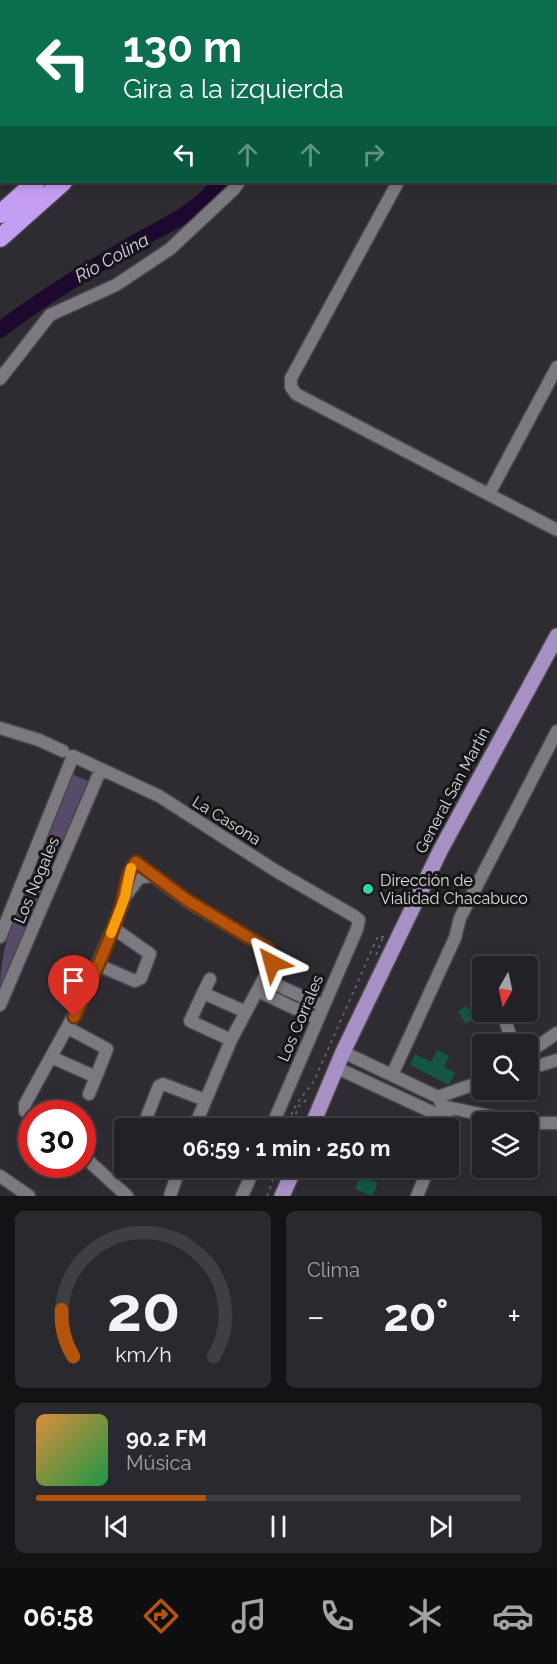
<!DOCTYPE html>
<html lang="es">
<head>
<meta charset="utf-8">
<style>
  :root { --surface:#222125; --page:#2a292d; --text:#f1f3f6; --muted:#a2a3a7; --line:#3f3e42; --accent:#b45309 }
  body { margin:0; font-family:Raleway,sans-serif; background:var(--page); color:var(--text); height:100vh; display:flex; flex-direction:column; font-size:22px; white-space:nowrap }
  * { box-sizing:border-box; margin:0 }
  p { font-size:20px; color:var(--muted) }
  .icon { flex:none; width:33px; height:33px; fill:none; stroke:currentColor; stroke-width:2; stroke-linecap:round; stroke-linejoin:round }
  .map { position:relative; height:1196px; overflow:hidden }
  .details { display:flex; flex-direction:column; gap:15px; padding:15px; background:#131214; flex:1 }
  .details>* { flex:none }
  .guide { position:absolute; left:0px; top:0px; width:558px; height:183px; box-shadow:0 3px 9px #0003,0 0 0 2px var(--line); background:#0b6e4f; color:#fff; overflow:hidden }
  .needle { width:39px; rotate:189deg }
  .controls { position:absolute; left:472px; top:956px; display:grid; gap:12px }
  .controls a { display:grid; place-items:center; width:66px; height:66px; border-radius:6px; background:var(--surface); box-shadow:0 3px 9px #0003,0 0 0 2px var(--line); font-size:30px }
  .speed { position:absolute; left:18px; top:1100px; display:flex; gap:12px; font-size:30px; font-weight:700; text-align:center }
  .speed>* { display:grid; place-content:center; width:78px; height:78px; border-radius:50%; background:var(--surface); box-shadow:0 3px 9px #0003,0 0 0 2px var(--line); line-height:1 }
  .speed .limit { border:9px solid #d22; background:#fff; color:#111 }
  .pin { position:absolute; display:grid; place-items:center; width:51px; height:51px; color:#fff; margin:-62px -26px; border-radius:50% 50% 50% 0; rotate:-45deg; box-shadow:0 0 6px #0007 }
  .pin .icon { rotate:45deg }
  .me { position:absolute; width:66px; margin:-33px; rotate:321deg; stroke-linejoin:round; filter:drop-shadow(0 0 4px #0008) }
  .turn { display:flex; align-items:center; gap:21px; height:126px; padding:0 24px; font-size:27px }
  .turn .icon { width:78px; height:78px; stroke-width:2.5 }
  .turn b { display:block; font-size:42px; line-height:51px }
  .lanes { display:flex; align-items:center; height:57px; padding:0 24px; background:#0003; justify-content:center; gap:30px; direction:ltr }
  .lanes .off { opacity:.35 }
  .big { font-size:45px; font-weight:700; line-height:1.1 }
  .details .card { flex:1; display:flex; flex-direction:column; justify-content:center; gap:9px; min-width:0; padding:0 21px; border-radius:9px; background:var(--page) }
  .details .dial { align-items:center; gap:0 }
  .dial svg { height:156px; overflow:visible; fill:none; stroke:var(--line); stroke-width:7; stroke-linecap:round; text-anchor:middle }
  .dial text { fill:var(--text); stroke:none }
  .song { display:flex; align-items:center; gap:18px }
  .cover { width:72px; height:72px; border-radius:9px; background:linear-gradient(135deg,hsl(30 70% 55%),hsl(140 70% 35%)) }
  .played { height:6px; border-radius:3px; background:linear-gradient(90deg,var(--accent) 35%,var(--line) 35%) }
  .keys { display:flex; justify-content:space-around; direction:ltr }
  .heat { display:flex; justify-content:space-between; align-items:center; font-size:33px; direction:ltr }
  .details .tiles { flex:1; display:grid; gap:15px; grid-template-columns:1fr 1fr }
  .card:last-child { grid-column:span 2 }
  .trip { position:absolute; left:114px; top:1118px; width:345px; height:60px; border-radius:6px; background:var(--surface); box-shadow:0 3px 9px #0003,0 0 0 2px var(--line); font-weight:700; line-height:60px; text-align:center }
  .tab-bar { display:flex; height:96px; justify-content:space-around; align-items:center; background:#0e0d0f; color:var(--muted) }
  .tab-bar .icon { width:42px; height:42px }
  .tab-bar .on { color:var(--accent) }
  .tab-bar b { font-size:27px; color:var(--text) }
  .map>svg:first-child { display:block }
  .green { fill:#584a69 }
  .lines { fill:none; stroke-linecap:round; stroke-linejoin:round }
  .river { stroke:#1d092f; stroke-width:16 }
  .building { fill:#145645 }
  .minor-casing { stroke:#49484c; stroke-width:15 }
  .major-casing { stroke:#49484c; stroke-width:18 }
  .highway-casing { stroke:#49484c; stroke-width:21 }
  .path { stroke:#6f6d72; stroke-width:1.5; stroke-dasharray:3 4.5; stroke-linecap:butt }
  .minor { stroke:#7c7a7f; stroke-width:12 }
  .major { stroke:#a790c4; stroke-width:15 }
  .highway { stroke:#c49ef2; stroke-width:18 }
  .route-casing { stroke:#753606; stroke-width:15 }
  .route { stroke:#b45309; stroke-width:10 }
  .slow { stroke:#f59e0b; stroke-width:10 }
  .poi-dot { fill:#2ed4ab; stroke:#161517; stroke-width:2 }
  .labels { text-anchor:middle; stroke-width:6; stroke-linejoin:round; paint-order:stroke }
  .street-label { font-size:16px; fill:#dcdbde; stroke:#161517 }
  .poi-label { font-size:16px; fill:#dcdbde; stroke:#161517; text-anchor:start }
  .water-label { font-size:18px; font-style:italic; fill:#dfccf7; stroke:#161517 }
</style>
</head>
<body>
<div class="map">
<svg width="557" height="1196" viewBox="0 0 557 1196">
  <rect width="100%" height="100%" fill="#2e2c31"/>
  <path class="green" d="M 72,774 L 90,782 L 0,991 C 0,921 45,839 72,774 Z"/>
  <g class="lines">
    <path class="river" d="M 385,2 L 387,0
      M 0,330 C 43,297 89,270 136,242 C 171,222 193,215 221,182"/>
  </g>
  <path class="building" d="M 466,1006 L 475,1017 L 466,1024 L 458,1012 Z
    M 437,1050 L 449,1056 L 444,1067 L 455,1073 L 449,1085 L 410,1065 L 415,1054 L 431,1062 Z
    M 383,1118 L 393,1122 L 391,1128 L 380,1128 Z
    M 360,1176 L 378,1183 L 372,1196 L 355,1189 Z"/>
  <g class="lines">
    <g class="minor-casing">
      <path id="minor" d="M 117,0 L 119,2
        M 5,2 L 5,0
        M 192,2 L 194,0
        M 404,2 L 406,0
        M 0,19 L 2,13
        M 0,95 L 2,95
        M 0,113 L 2,114
        M 0,174 L 2,173
        M 398,182 L 291,378 L 291,387 L 296,394 L 557,530
        M 0,379 L 50,315 L 116,285 L 170,249 L 234,189 L 239,182
        M 489,494 L 557,367
        M 0,728 L 39,740 L 63,751
        M 127,894 L 139,878 L 154,875
        M 0,937 L 73,756 L 159,796 L 276,871 L 354,916 L 359,920 L 357,929 L 271,1128
        M 98,965 L 135,981 L 141,978 L 150,954 L 113,928
        M 264,979 L 323,1006
        M 258,991 L 317,1019
        M 203,993 L 210,979
        M 0,1005 L 101,769
        M 502,1011 L 513,1044
        M 231,1040 L 190,1021 L 203,993 L 246,1012
        M 343,1052 L 438,1097 L 449,1120 L 446,1128
        M 528,1053 L 557,1033
        M 51,1057 L 96,1077 L 107,1049 L 68,1028
        M 337,1068 L 449,1120
        M 528,1069 L 557,1060
        M 392,1075 L 455,938 L 460,918 L 557,731
        M 89,1094 L 96,1077
        M 438,1097 L 483,1081
        M 442,1106 L 517,1122
        M 32,1116 L 25,1111 L 25,1104 L 79,1006 L 113,928 L 125,897 L 129,875 L 136,863 L 187,901 L 268,949 L 272,963 L 231,1040 L 194,1128
        M 528,1123 L 557,1123
        M 151,1128 L 147,1116 L 159,1086 L 163,1084 L 205,1100
        M 82,1155 L 127,1196
        M 0,1176 L 29,1196
        M 170,1196 L 180,1167
        M 242,1196 L 255,1167
        M 417,1196 L 429,1167"/>
    </g>
    <g class="major-casing">
      <path id="major" d="M 311,1128 L 343,1052 L 440,851 L 557,636
        M 282,1196 L 295,1167"/>
    </g>
    <g class="highway-casing">
      <path id="highway" d="M 238,2 L 240,0
        M 265,2 L 267,0
        M 0,214 L 36,182
        M 0,238 L 63,182"/>
    </g>
    <path class="path" d="M 376,955 L 383,937
      M 284,1128 L 298,1102 L 314,1081 L 378,936 L 384,937
      M 290,1128 L 299,1106 L 310,1097
      M 267,1196 L 272,1184 L 274,1167"/>
    <use href="#minor" class="minor"/>
    <use href="#major" class="major"/>
    <use href="#highway" class="highway"/>
  </g>
  <g class="lines">
    <g class="route-casing">
      <path id="route" d="M 74,1017 C 91,983 107,947 120,910 C 125,896 125,874 136,862 L 187,900 L 268,949 L 272,963"/>
    </g>
    <use href="#route" class="route"/>
    <path class="slow" d="M 111,933 L 125,897 L 131,868"/>
  </g>
  <circle class="poi-dot" cx="368" cy="889" r="6"/>
  <g class="labels">
    <g class="street-label">
      <text transform="translate(452 790) rotate(-62)" y="6">General San Martín</text>
      <text transform="translate(227 820) rotate(32)" y="6">La Casona</text>
      <text transform="translate(36 880) rotate(-67)" y="6">Los Nogales</text>
      <text transform="translate(300 1018) rotate(-67)" y="6">Los Corrales</text>
    </g>
    <g class="poi-label">
      <text x="380" y="886">Dirección de<tspan x="380" dy="18">Vialidad Chacabuco</tspan></text>
    </g>
    <g class="water-label">
      <text transform="translate(112 258) rotate(-29)" y="6">Río Colina</text>
    </g>
  </g>
</svg>
<div class="controls">
<a><svg class="needle" viewBox="-14 -14 28 28"><path d="M0-13l5 13h-10z" fill="#e53935"/><path d="M0 13l5-13h-10z" fill="#a2a3a7"/></svg></a>
<a><svg class="icon" aria-label="search" viewBox="0 0 24 24"><circle cx="10" cy="10" r="6"/><path d="M15 15l6 6"/></svg></a>
<a><svg class="icon" aria-label="layers" viewBox="0 0 24 24"><path d="M12 4l9 5-9 5-9-5zM3 14l9 5 9-5"/></svg></a>
</div>
<div class="speed"><div class="limit">30</div></div>
<div class="pin" style="left:74px;top:1017px;background:#d93025"><svg class="icon" aria-label="arrive" viewBox="0 0 24 24"><path d="M6 21V4h12l-3 4 3 4H6"/></svg></div>
<svg class="me" style="left:272px;top:963px" viewBox="-20 -20 40 40"><path d="M0-17L14 15 0 8-14 15z" fill="#b45309" stroke="#fff" stroke-width="4"/></svg>
<div class="trip">06:59 · 1 min · 250 m</div>
<div class="guide">
<div class="turn"><svg class="icon" aria-label="left" viewBox="0 0 24 24"><path d="M17 20v-9H6M10 6l-5 5 5 5"/></svg><div><b>130 m</b>Gira a la izquierda</div></div>
<div class="lanes"><svg class="icon" aria-label="left" viewBox="0 0 24 24"><path d="M17 20v-9H6M10 6l-5 5 5 5"/></svg><svg class="icon off" aria-label="ahead" viewBox="0 0 24 24"><path d="M12 20V5M6 11l6-6 6 6"/></svg><svg class="icon off" aria-label="ahead" viewBox="0 0 24 24"><path d="M12 20V5M6 11l6-6 6 6"/></svg><svg class="icon off" aria-label="right" viewBox="0 0 24 24"><path d="M7 20v-9h11M14 6l5 5-5 5"/></svg></div>
</div>
</div>
<section class="details">
<div class="tiles">
<div class="card dial"><svg viewBox="0 0 100 80">
<path d="M14 69A42 42 0 1 1 86 69"/>
<path d="M14 69A42 42 0 0 1 8 45" stroke="#b45309"/>
<text x="50" y="56" font-size="32" font-weight="700">20</text>
<text x="50" y="72" font-size="11">km/h</text>
</svg></div>
<div class="card"><p>Clima</p>
<div class="heat"><a>−</a><b class="big">20°</b><a>+</a></div>
</div>
<div class="card">
<div class="song"><i class="cover"></i><div><b>90.2 FM</b><p>Música</p></div></div>
<div class="played"></div>
<div class="keys"><svg class="icon" aria-label="previous" viewBox="0 0 24 24"><path d="M18 5L8 12l10 7zM5 5v14"/></svg><svg class="icon" aria-label="pause" viewBox="0 0 24 24"><path d="M8 5v14M16 5v14"/></svg><svg class="icon" aria-label="next" viewBox="0 0 24 24"><path d="M6 5l10 7-10 7zM19 5v14"/></svg></div>
</div>
</div>
</section>
<nav class="tab-bar">
<b>06:58</b>
<svg class="icon on" aria-label="directions" viewBox="0 0 24 24"><path d="M12 3l9 9-9 9-9-9zM9 14v-3h6M13 9l2 2-2 2"/></svg>
<svg class="icon" aria-label="music" viewBox="0 0 24 24"><path d="M9 18V5l10-2v13"/><circle cx="6" cy="18" r="3"/><circle cx="16" cy="16" r="3"/></svg>
<svg class="icon" aria-label="phone" viewBox="0 0 24 24"><path d="M5 4h4l2 5-3 2q2 4 5 5l2-3 5 2v4C11 20 4 13 5 4z"/></svg>
<svg class="icon" aria-label="climate" viewBox="0 0 24 24"><path d="M12 3v18M4 7l16 10M4 17L20 7"/></svg>
<svg class="icon" aria-label="car" viewBox="0 0 24 24"><path d="M5 17H2v-5l4-1 3-4h7l3 4 3 1v5h-3M9 17h6M6 11h13"/><circle cx="7" cy="17" r="2"/><circle cx="17" cy="17" r="2"/></svg>
</nav>
</body>
</html>
